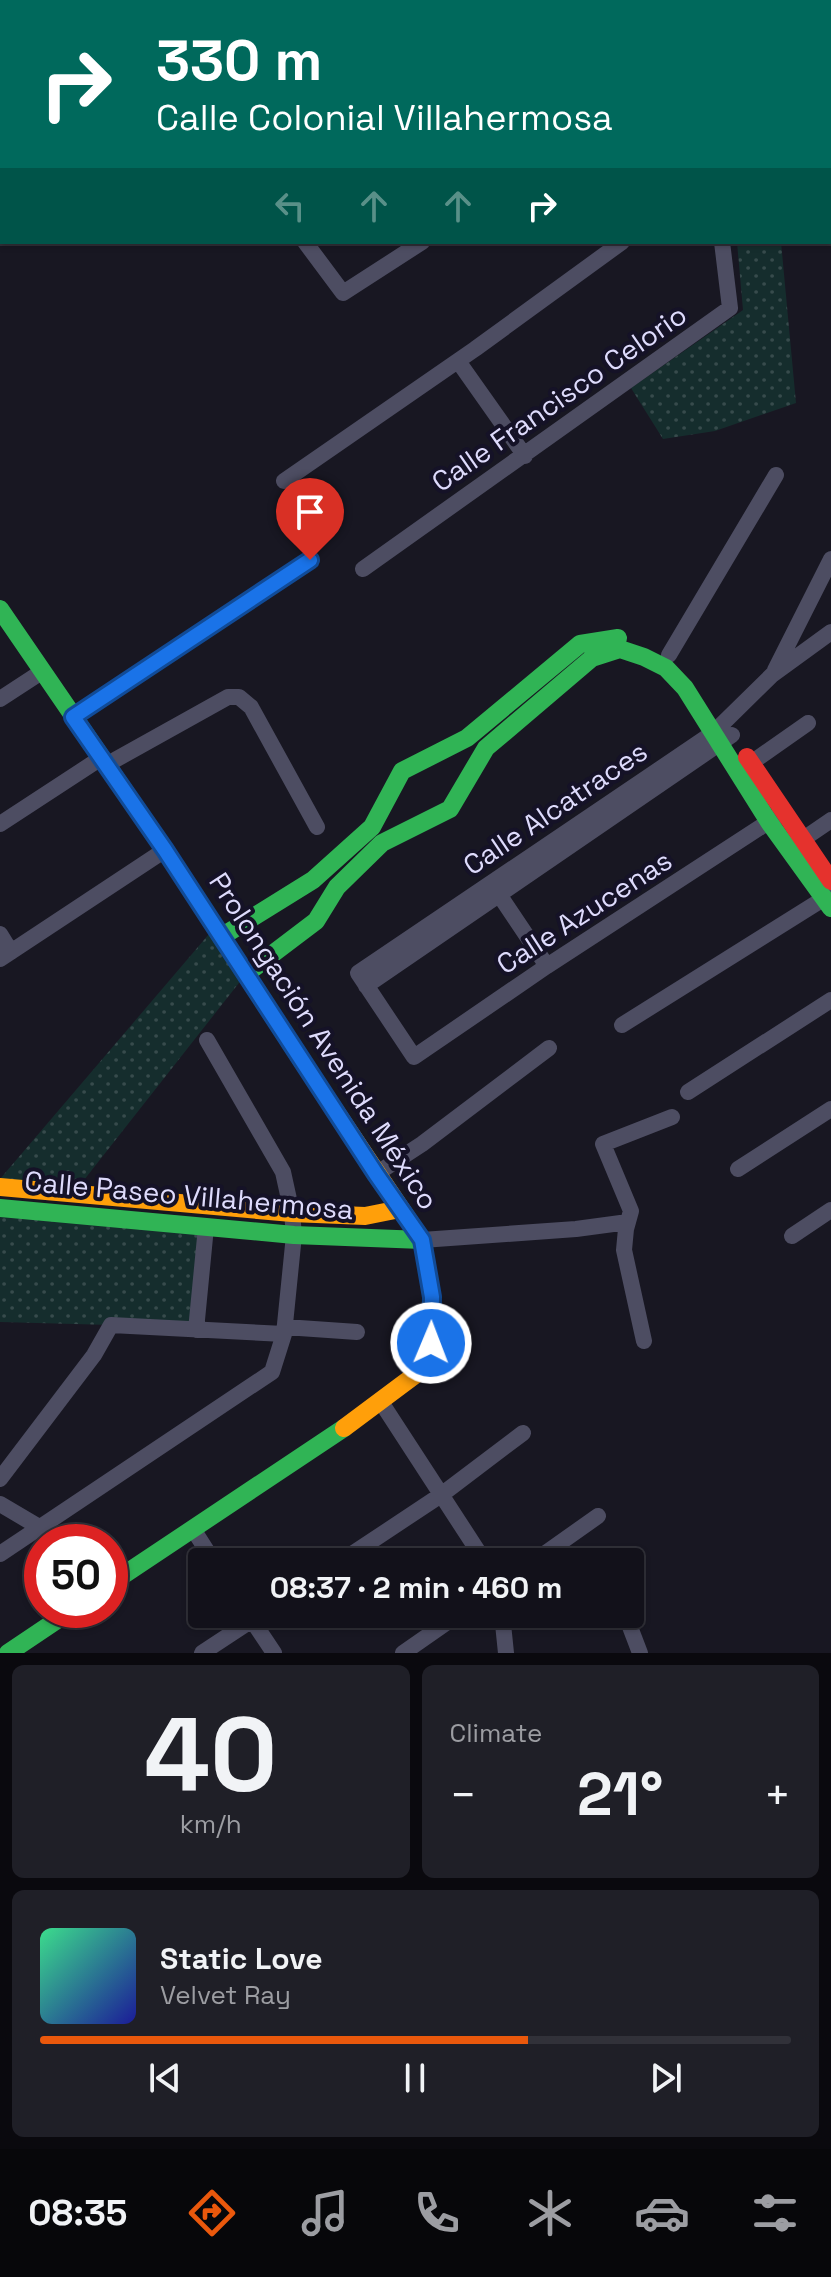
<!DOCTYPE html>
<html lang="en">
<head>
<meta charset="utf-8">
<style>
  :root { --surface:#12111a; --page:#1f1f27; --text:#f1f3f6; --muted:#9c9da2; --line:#313139; --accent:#ea580c }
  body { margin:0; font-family:"Space Grotesk",sans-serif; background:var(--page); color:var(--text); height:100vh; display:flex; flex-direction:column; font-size:30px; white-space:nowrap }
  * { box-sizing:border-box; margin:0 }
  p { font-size:26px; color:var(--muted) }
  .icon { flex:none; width:44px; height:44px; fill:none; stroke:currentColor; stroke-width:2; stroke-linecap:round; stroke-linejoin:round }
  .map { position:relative; height:1653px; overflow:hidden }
  .details { display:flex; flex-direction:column; gap:12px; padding:12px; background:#0a090e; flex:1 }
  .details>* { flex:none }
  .hud { position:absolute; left:0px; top:0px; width:832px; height:244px; box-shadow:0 2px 6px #0004,0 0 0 2px var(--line); background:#00695c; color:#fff; overflow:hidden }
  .speed { position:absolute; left:24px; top:1524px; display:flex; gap:16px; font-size:40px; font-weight:700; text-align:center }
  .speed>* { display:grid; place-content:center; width:104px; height:104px; border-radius:50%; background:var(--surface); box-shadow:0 2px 6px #0004,0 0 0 2px var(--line); line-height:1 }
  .speed .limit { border:12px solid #d22; background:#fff; color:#111 }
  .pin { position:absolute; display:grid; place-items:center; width:68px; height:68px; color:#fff; margin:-82px -34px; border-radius:50% 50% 50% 0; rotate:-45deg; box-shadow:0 0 8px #0007 }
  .pin .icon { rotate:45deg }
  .me { position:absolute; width:88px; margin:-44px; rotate:1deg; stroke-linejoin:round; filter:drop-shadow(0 0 6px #0008) }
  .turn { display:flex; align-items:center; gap:28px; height:168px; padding:0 24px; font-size:36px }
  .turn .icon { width:104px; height:104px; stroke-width:2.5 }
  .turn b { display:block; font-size:56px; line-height:68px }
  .lanes { display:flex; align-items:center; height:76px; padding:0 24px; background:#0003; justify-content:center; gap:40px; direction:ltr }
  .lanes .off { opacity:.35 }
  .big { font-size:60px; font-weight:700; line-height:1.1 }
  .details .card { flex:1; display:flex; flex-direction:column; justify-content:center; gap:12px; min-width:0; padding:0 28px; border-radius:12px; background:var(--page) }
  .details .dial { align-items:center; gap:0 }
  .dial b { font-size:104px; line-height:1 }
  .song { display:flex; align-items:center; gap:24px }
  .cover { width:96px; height:96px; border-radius:12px; background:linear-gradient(135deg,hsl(150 70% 55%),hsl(240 70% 35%)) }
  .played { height:8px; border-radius:4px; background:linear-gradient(90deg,var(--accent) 65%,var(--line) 65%) }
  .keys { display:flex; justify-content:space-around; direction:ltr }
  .heat { display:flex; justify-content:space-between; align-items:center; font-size:44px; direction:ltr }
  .details .tiles { flex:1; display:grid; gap:12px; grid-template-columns:1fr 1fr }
  .card:last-child { grid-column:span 2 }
  .trip { position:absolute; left:188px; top:1548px; width:456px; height:80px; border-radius:8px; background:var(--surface); box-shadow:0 2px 6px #0004,0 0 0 2px var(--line); font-weight:700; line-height:80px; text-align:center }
  .dock { display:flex; height:128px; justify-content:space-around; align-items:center; background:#07070a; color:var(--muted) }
  .dock .icon { width:56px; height:56px }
  .dock .current { color:var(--accent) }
  .dock b { font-size:36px; color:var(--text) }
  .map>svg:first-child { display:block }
  .park { fill:url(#park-dots) }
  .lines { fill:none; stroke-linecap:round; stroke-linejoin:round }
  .street { stroke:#4d4d62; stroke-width:16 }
  .fast { stroke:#30b455; stroke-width:18 }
  .slow { stroke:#ff9f0a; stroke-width:18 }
  .jam { stroke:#e5322d; stroke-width:18 }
  .route-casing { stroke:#114b97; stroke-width:20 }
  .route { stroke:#1a73e8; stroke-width:14 }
  .labels { text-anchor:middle; stroke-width:8; stroke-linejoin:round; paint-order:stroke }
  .street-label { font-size:28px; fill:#dedbfc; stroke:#151227 }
</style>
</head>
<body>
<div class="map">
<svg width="831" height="1653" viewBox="0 0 831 1653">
  <defs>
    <pattern id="park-dots" width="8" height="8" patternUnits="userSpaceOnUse" patternTransform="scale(2)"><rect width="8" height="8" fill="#152d2d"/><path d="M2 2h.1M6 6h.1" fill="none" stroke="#374b4c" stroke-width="1.8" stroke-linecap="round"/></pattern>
  </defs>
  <rect width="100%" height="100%" fill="#181722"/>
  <path class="park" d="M 737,242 L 781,242 L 796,403 L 715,431 L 663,439 L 631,388 L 743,310 Z
    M 215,927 L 246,974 L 73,1194 L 0,1179 Z
    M 0,1208 L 206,1227 L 196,1330 L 111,1325 L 0,1322 Z"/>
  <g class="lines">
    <path class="street" d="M 223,0 L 225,2
      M 369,0 L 370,2
      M 418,0 L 419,2
      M 509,0 L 511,2
      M 644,0 L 645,2
      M 695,0 L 695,2
      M 805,0 L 806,2
      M 103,2 L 106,0
      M 397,2 L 400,0
      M 0,72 L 2,70
      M 830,155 L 831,161
      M 830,209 L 831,209
      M 305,242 L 343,293 L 422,242
      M 458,361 L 525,456
      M 284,481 L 475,349 L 622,242
      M 363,569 L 730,308 L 722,242
      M 669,655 L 776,475
      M 775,670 L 831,559
      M 0,699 L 43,671
      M 73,717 L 310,560
      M 751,763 L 808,723
      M 106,765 L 228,697 L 239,697 L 251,707 L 317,827
      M 776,817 L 547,966 L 414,1057 L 358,973 L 713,733 L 772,675 L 831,632
      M 0,824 L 101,758
      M 796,844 L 831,820
      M 494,887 L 547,966
      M 0,934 L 11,952
      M 0,959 L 165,850
      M 366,986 L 732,735
      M 622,1025 L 831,894
      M 688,1092 L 831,1000
      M 738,1169 L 831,1109
      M 376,1174 L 422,1144 L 549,1048
      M 792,1236 L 831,1210
      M 422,1240 L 576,1229 L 628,1222
      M 285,1327 L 357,1332
      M 196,1330 L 206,1227
      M 644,1341 L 624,1250 L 626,1229 L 631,1211 L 603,1144 L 672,1117
      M 381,1402 L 485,1562
      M 0,1479 L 94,1355 L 111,1325 L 284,1334
      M 0,1504 L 39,1527
      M 193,1529 L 214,1562
      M 0,1554 L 272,1372 L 284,1334 L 294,1235 L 292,1213 L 283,1172 L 207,1040
      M 340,1562 L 441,1495 L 523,1433
      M 533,1562 L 598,1516
      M 248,1614 L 274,1653
      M 502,1614 L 506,1653
      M 627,1619 L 640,1653
      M 202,1653 L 261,1614
      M 403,1653 L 459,1614"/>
    <path class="fast" d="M 0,609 L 165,850 L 302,1061
      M 221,937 L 313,880 L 372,827 L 402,771 L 467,738 L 580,644 L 618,638
      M 246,974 L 316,921 L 337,887 L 382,843 L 450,809 L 486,748 L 592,658 L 620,649 L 644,657 L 666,668 L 685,688 L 769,822 L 831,908
      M 0,1208 L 294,1235 L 422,1240
      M 110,1584 L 344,1428
      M 8,1653 L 72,1610"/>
    <path class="slow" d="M 302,1061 L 422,1240 L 432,1297 L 431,1343 L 419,1372 L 344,1428
      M 0,1187 L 292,1213 L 365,1216 L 400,1209"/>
    <path class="jam" d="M 747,757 L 831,881"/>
  </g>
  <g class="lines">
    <g class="route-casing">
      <path id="route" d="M 310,560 L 73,717 L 165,850 L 376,1174 L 422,1240 L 432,1297 L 431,1343"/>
    </g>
    <use href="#route" class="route"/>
  </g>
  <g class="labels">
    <g class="street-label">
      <text transform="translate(559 398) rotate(-35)" y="10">Calle Francisco Celorio</text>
      <text transform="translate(555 808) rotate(-34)" y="10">Calle Alcatraces</text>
      <text transform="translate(584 912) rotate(-33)" y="10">Calle Azucenas</text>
      <text transform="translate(324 1041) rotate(57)" y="10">Prolongación Avenida México</text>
      <text transform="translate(189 1195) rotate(5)" y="10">Calle Paseo Villahermosa</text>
    </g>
  </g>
</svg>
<div class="speed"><div class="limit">50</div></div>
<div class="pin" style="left:310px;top:560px;background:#d93025"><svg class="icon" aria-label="arrive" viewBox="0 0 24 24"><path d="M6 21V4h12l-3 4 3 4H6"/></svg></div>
<svg class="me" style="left:431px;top:1343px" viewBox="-20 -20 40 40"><circle r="17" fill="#1a73e8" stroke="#fff" stroke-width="3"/><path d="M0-11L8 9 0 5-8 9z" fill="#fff"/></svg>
<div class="trip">08:37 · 2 min · 460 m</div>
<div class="hud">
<div class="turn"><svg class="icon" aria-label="right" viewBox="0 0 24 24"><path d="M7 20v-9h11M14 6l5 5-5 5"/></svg><div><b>330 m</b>Calle Colonial Villahermosa</div></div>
<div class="lanes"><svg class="icon off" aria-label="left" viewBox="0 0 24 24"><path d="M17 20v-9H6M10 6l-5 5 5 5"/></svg><svg class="icon off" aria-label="ahead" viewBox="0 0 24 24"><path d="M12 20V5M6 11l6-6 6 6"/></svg><svg class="icon off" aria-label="ahead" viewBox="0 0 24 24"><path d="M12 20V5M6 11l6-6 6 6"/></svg><svg class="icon" aria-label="right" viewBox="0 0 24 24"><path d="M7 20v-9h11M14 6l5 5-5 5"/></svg></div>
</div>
</div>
<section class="details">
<div class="tiles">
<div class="card dial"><b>40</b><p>km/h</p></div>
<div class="card"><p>Climate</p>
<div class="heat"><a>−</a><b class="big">21°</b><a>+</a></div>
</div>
<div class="card">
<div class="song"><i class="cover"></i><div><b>Static Love</b><p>Velvet Ray</p></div></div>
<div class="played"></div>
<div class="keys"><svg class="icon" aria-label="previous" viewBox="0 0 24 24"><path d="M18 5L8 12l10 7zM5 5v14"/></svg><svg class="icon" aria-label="pause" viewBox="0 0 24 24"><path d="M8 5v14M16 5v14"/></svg><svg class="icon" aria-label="next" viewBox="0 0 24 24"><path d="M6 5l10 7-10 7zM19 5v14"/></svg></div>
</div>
</div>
</section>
<nav class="dock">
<b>08:35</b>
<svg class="icon current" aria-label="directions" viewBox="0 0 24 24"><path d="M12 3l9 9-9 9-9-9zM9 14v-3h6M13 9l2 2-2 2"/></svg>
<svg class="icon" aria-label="music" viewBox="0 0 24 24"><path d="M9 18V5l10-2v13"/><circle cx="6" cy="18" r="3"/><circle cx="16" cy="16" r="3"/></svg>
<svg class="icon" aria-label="phone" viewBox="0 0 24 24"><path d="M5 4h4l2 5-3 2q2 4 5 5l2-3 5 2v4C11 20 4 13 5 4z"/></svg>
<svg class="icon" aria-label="climate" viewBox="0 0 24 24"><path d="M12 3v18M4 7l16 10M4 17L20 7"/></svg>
<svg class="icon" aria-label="car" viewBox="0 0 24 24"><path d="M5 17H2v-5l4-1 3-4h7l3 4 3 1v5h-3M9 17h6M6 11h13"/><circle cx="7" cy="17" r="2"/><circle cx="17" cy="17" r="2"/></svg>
<svg class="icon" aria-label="filters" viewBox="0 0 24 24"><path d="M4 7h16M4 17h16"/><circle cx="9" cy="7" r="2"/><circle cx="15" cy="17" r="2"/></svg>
</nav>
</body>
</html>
